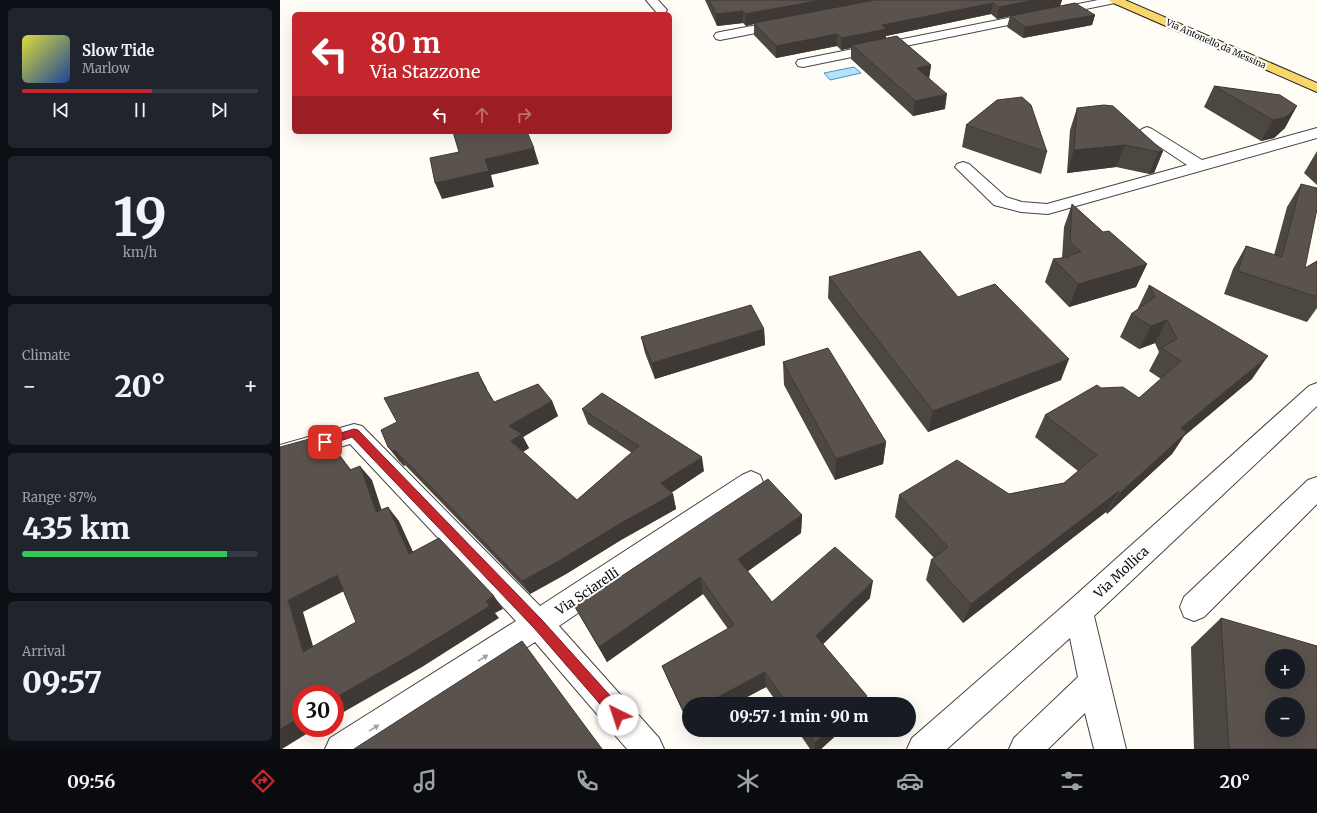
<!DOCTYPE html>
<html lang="en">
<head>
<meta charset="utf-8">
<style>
  :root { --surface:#171b24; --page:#20242c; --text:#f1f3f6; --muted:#9ea1a6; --line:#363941; --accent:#c4262e }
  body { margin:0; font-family:Merriweather,serif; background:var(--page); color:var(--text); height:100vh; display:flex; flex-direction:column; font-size:15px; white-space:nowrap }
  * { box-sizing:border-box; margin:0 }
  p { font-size:13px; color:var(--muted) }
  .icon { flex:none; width:22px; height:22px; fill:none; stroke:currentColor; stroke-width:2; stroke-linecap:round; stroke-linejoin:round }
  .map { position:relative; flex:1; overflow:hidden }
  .panel { display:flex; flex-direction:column; gap:8px; padding:8px; background:#0d0f14; width:280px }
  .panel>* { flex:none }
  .banner { position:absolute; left:12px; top:12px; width:380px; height:122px; border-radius:6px; box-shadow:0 4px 16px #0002; background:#c4262e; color:#fff; overflow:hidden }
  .buttons { position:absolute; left:985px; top:649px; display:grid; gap:8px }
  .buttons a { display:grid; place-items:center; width:40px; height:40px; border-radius:50%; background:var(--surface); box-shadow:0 4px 16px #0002; font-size:20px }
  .speed { position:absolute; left:12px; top:685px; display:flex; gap:8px; font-size:20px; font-weight:700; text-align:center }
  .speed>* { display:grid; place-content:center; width:52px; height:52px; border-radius:50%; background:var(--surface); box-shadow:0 4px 16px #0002; line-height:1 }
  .speed .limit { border:6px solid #d22; background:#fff; color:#111 }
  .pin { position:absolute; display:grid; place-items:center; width:34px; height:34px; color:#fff; margin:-17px; border-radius:8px; box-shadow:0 2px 6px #0006 }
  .me { position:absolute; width:44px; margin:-22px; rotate:319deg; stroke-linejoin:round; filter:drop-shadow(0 0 3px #0008) }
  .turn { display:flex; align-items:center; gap:14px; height:84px; padding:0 12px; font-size:18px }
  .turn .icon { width:52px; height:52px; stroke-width:2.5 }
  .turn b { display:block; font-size:28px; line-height:34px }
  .lanes { display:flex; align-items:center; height:38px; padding:0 12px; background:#0003; justify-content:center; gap:20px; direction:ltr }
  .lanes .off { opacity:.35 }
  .big { font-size:30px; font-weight:800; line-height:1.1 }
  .panel .tile { flex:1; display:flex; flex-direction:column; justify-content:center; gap:6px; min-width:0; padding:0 14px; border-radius:6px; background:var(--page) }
  .panel .dial { align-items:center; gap:0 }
  .dial b { font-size:52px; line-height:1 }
  .song { display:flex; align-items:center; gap:12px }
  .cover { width:48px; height:48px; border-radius:6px; background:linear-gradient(135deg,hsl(60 70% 55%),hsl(220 70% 35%)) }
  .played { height:4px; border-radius:2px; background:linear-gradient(90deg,var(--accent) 55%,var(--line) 55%) }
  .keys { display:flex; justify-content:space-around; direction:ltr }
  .heat { display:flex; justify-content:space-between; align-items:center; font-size:22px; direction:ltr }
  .charge { height:6px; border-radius:3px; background:linear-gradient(90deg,#34c759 87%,var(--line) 0) }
  .trip { position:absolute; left:402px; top:697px; width:234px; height:40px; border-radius:20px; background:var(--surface); box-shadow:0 4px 16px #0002; font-weight:800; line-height:40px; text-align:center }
  .dock { display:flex; height:64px; justify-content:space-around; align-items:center; background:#090b0e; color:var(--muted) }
  .dock .icon { width:28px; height:28px }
  .dock .on { color:var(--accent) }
  .dock b { font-size:18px; color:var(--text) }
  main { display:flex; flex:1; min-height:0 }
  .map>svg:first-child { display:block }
  .water { fill:#b9e0f7; stroke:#3f96cf }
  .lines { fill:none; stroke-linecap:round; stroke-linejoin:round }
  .minor-casing { stroke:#444; stroke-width:2 }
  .major-casing { stroke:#222; stroke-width:2 }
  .minor { fill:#fff; fill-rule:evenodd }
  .major { fill:#f9d66b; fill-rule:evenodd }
  .wall { fill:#4d4742 }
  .shaded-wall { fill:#3f3936 }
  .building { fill:#5a524d; stroke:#3f3936; fill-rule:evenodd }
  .oneway { fill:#a0a0a0 }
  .route { fill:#c4262e; stroke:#7f191e }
  .labels { text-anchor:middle; stroke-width:4; stroke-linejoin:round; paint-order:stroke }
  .far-street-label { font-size:9px; fill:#111; stroke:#fff }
  .near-street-label { font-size:13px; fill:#111; stroke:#fff }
</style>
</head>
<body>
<main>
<section class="panel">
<div class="tile">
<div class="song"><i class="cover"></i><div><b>Slow Tide</b><p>Marlow</p></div></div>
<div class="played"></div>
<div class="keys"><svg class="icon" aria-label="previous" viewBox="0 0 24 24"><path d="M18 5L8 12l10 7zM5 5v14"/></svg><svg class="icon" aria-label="pause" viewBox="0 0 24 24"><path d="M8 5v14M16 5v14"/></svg><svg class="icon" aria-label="next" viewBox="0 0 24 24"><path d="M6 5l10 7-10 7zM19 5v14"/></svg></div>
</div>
<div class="tile dial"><b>19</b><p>km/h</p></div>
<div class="tile"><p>Climate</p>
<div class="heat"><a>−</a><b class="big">20°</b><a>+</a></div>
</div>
<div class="tile"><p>Range · 87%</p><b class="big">435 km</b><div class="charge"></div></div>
<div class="tile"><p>Arrival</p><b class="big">09:57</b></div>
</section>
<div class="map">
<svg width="1037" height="749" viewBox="0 0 1037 749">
  <rect width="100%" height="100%" fill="#fffdf5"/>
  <path class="water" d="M 574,67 L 581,73 L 550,80 L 544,73 Z"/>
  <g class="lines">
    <g class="minor-casing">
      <path id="minor" d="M 366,0 L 378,0 L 387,10 L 385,13 L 377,13 Z
        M 818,0 L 841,0 L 839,2 L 835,3 L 523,67 L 518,66 L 516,63 L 518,60 Z
        M 504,20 L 508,21 L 510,24 L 508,27 L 440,40 L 436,39 L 434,36 L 436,33 L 440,32 Z
        M 867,127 L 872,129 L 922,160 L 1037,128 L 1037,138 L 768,214 L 741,212 L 714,205 L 675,167 L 677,164 L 683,162 L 689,164 L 726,197 L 742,202 L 767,204 L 907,165 L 862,135 L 859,132 L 862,129 Z
        M 1037,383 L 1037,406 L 814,616 L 846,749 L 814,749 L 805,713 L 768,749 L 729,749 L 734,738 L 798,677 L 790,638 L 667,749 L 627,749 L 632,738 L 789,601 L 1029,386 Z
        M 74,424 L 82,426 L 260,606 L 462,475 L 471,471 L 480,475 L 483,482 L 480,489 L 279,626 L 379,738 L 384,749 L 347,749 L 255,642 L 90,749 L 45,749 L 50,738 L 236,621 L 70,444 L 0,465 L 0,445 Z
        M 1037,477 L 1037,504 L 924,617 L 914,621 L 904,617 L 900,607 L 904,597 L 1028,480 Z"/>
    </g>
    <g class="major-casing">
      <path id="major" d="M 829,0 L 845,0 L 1037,83 L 1037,92 L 831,2 Z"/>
    </g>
    <use href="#minor" class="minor"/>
    <use href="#major" class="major"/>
  </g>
  <path class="wall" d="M 425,0 L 782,0 L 780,6 L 815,15 L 812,25 L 743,38 L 727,27 L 730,16 L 717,19 L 711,14 L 606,36 L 606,38 L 651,65 L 649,78 L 665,109 L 633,116 L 571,59 L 571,48 L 561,50 L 557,46 L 496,58 L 474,35 L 474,24 L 466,26 L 463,23 L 437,26 Z
    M 934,86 L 1000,95 L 1005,128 L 994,138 L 981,141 L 924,107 Z
    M 797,108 L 883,151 L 874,173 L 869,174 L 836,167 L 787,173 L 790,130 Z
    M 686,125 L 767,152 L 761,174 L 682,147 Z
    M 1037,151 L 1037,185 L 1024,173 Z
    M 1021,184 L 1025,268 L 1037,261 L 1037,308 L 1027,322 L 944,294 L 953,269 L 966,246 L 994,255 L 1007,207 Z
    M 792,204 L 823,232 L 867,264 L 856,287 L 789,307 L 765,282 L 773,259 L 782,258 L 784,227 Z
    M 549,277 L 678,297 L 781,380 L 648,432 L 548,298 Z
    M 869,285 L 972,379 L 904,436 L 892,454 L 827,514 L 826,512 L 683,623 L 646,580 L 651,560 L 654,558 L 615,517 L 619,495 L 729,494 L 784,483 L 798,471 L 755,437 L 765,415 L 821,388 L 859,398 L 881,379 L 869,371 L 879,352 L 875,343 L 859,349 L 840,337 L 851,314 L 858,309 L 858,308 Z
    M 484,329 L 485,345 L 375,379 L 365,353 L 361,337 Z
    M 503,362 L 606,442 L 603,464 L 555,480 L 504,385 Z
    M 206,387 L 207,391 L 214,402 L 272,401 L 278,416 L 243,437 L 249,448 L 243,452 L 297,500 L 352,453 L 308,424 L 302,409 L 424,471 L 391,493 L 393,494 L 396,509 L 341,540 L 286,574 L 250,594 L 125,465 L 124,466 L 119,461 L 108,447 L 117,422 Z
    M 522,515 L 521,533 L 467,571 L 492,602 L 590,598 L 543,644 L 587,696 L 585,704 L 498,704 L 486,687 L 454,704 L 409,704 L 409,725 L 388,680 L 382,666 L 448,629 L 423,594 L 327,662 L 304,623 L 295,607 Z
    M 941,618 L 1037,749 L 914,749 L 911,647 Z
    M 517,730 L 562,730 L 541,749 L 530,749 Z"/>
  <path class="shaded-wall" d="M 542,0 L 604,0 L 474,23 L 474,24 L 466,26 L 465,14 Z
    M 755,0 L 782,0 L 780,6 L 717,19 L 719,7 Z
    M 713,3 L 711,14 L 606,36 L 605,41 L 572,45 L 571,48 L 561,50 L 562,38 L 602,25 Z
    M 463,11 L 463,23 L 437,26 L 436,14 Z
    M 815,15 L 812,25 L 743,38 L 745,27 Z
    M 557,34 L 557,46 L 496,58 L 496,46 Z
    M 651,65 L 649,79 L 637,68 Z
    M 667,94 L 665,109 L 633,116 L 635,101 Z
    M 1017,106 L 1005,128 L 994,138 L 981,141 L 993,120 Z
    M 845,145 L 836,167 L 787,173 L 794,150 Z
    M 254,148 L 259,164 L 211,175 L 214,187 L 162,199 L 155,183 L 205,159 Z
    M 883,151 L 874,173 L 869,174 L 878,152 Z
    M 867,264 L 856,287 L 789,307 L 798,284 Z
    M 887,320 L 875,343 L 859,349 L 871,326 Z
    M 484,329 L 485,345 L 375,379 L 372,363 Z
    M 988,356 L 972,379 L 904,436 L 892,454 L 827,514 L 840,493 L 901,428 Z
    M 789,359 L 781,380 L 648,432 L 653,411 Z
    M 198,372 L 206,387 L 209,397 L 202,382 Z
    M 272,401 L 278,416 L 243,437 L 249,448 L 238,455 L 231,441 L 229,426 Z
    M 44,435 L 56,450 L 82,484 L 70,470 Z
    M 606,442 L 603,464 L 555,480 L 556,459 Z
    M 115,450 L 125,465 L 124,466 L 113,451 Z
    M 422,457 L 424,471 L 385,497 L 381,483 Z
    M 80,466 L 92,480 L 107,526 L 96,512 Z
    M 839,491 L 826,512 L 683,623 L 691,604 Z
    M 393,494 L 396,509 L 341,540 L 286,574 L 250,594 L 242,581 L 336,526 Z
    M 108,507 L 119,521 L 140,567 L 129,554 Z
    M 522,515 L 521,533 L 460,577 L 458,559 Z
    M 57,575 L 70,588 L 23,612 L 38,663 L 23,652 L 8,600 Z
    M 420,577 L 423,594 L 327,662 L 319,647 Z
    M 593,581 L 590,598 L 535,652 L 536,636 Z
    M 214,596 L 223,609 L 215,613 L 219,618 L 142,667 L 55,717 L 55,698 L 206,601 Z
    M 485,672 L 486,687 L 454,704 L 425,704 Z
    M 587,696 L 585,704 L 578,704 Z
    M 409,713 L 409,724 L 405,715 Z
    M 21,717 L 21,728 L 36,728 L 2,749 L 0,749 L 0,729 Z
    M 549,730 L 562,730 L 541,749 L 535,749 L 535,743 Z"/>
  <path class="building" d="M 429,0 L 542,0 L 465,14 L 463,11 L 436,14 Z
    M 595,0 L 755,0 L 719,7 L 713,3 L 602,25 L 606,29 L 562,38 L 557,34 L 496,46 L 474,23 Z
    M 795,3 L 815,15 L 745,27 L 730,16 Z
    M 617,36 L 651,65 L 637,68 L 667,94 L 635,101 L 572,45 Z
    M 934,86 L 1000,95 L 1017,106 L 1006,117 L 993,120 Z
    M 742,97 L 751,105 L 767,152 L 686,125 L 717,100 Z
    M 824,105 L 833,106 L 883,151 L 878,152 L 845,145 L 794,150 L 797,108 Z
    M 173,132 L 247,132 L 254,148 L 205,159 L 209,171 L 155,183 L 150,158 L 179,152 Z
    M 1021,184 L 1037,188 L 1037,209 L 1025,268 L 1037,261 L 1037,297 L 958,271 L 966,246 L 1002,257 Z
    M 792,204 L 823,232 L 829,231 L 867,264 L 798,284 L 773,259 L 789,257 L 789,255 L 801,252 L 790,242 Z
    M 640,251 L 678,297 L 715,284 L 789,359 L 653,411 L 549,277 Z
    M 869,285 L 988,356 L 901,428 L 907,432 L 840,493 L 839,491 L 691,604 L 651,560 L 668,547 L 619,495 L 677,460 L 729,494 L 784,483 L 817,455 L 765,415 L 817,385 L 821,388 L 843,387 L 859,398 L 901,361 L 881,348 L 897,339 L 887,320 L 871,326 L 851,314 L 875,297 Z
    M 471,305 L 484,329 L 372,363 L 361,337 Z
    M 548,348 L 606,442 L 556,459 L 503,362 Z
    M 198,372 L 202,382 L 214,402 L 258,384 L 272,401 L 229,426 L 242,434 L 231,441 L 297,500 L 359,446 L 302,409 L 322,393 L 422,457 L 381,483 L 393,494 L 336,526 L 279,561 L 242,581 L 115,450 L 113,451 L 108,447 L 101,430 L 117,422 L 104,398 Z
    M 44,435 L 70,470 L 80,466 L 96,512 L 108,507 L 129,554 L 159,538 L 214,596 L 206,601 L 210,606 L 130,655 L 55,698 L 55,694 L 21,694 L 21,717 L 0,729 L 0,447 ZM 57,575 L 76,622 L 23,652 L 8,600 Z
    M 488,479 L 522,515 L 458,559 L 492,602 L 555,547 L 593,581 L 536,636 L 587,696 L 578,704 L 507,704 L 485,672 L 425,704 L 409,704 L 409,713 L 405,715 L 382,666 L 454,625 L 420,577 L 319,647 L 295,607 Z
    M 941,618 L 1037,646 L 1037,749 L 949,749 ZM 992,656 L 1018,656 L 1018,682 L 992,682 ZM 992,704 L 1018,704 L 1018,730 L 992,730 Z
    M 242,641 L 322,749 L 74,749 Z
    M 526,730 L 549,730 L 535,743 Z"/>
  <defs><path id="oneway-solid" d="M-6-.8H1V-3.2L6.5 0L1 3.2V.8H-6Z"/></defs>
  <g class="oneway">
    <use href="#oneway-solid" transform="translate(203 658) rotate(-32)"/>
    <use href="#oneway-solid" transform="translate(94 728) rotate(-32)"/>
  </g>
  <path class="route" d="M 74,429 L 78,430 L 262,620 L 343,710 L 345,715 L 343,719 L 338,721 L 333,719 L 254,628 L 72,437 L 45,446 L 41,445 L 40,442 L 41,439 Z"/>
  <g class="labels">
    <g class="far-street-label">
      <text transform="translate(936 44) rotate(24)" y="3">Via Antonello da Messina</text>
    </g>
    <g class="near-street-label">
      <text transform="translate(841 572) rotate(-43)" y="5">Via Mollica</text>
      <text transform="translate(307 591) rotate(-34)" y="5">Via Sciarelli</text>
    </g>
  </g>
</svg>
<div class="buttons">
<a>+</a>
<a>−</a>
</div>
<div class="speed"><div class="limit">30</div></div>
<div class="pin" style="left:45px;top:442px;background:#d93025"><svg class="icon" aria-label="arrive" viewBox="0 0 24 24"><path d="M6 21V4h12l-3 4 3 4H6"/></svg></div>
<svg class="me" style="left:338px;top:715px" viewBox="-20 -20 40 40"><circle r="19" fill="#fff"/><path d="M0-13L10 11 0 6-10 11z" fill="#c4262e"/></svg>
<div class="trip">09:57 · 1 min · 90 m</div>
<div class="banner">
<div class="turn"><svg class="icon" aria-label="left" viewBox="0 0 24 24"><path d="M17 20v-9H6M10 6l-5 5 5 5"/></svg><div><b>80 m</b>Via Stazzone</div></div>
<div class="lanes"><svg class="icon" aria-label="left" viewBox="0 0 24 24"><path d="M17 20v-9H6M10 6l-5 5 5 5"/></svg><svg class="icon off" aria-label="ahead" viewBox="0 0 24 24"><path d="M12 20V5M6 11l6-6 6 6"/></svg><svg class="icon off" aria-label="right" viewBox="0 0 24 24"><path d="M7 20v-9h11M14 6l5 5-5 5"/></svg></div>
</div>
</div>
</main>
<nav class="dock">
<b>09:56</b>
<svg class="icon on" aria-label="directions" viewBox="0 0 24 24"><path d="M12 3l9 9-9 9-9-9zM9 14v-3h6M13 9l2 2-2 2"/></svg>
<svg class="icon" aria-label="music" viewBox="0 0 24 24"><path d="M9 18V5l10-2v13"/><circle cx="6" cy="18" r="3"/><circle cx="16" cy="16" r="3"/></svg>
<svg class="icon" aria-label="phone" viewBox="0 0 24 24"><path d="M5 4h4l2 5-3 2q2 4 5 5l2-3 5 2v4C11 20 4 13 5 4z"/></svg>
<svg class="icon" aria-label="climate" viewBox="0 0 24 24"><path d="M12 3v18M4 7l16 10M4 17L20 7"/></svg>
<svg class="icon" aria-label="car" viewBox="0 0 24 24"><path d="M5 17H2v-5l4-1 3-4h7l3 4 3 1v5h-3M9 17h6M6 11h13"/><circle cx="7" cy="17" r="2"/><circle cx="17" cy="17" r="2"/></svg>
<svg class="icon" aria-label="filters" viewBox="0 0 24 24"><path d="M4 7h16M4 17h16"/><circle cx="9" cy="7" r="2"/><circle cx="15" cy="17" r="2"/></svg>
<b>20°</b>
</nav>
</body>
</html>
